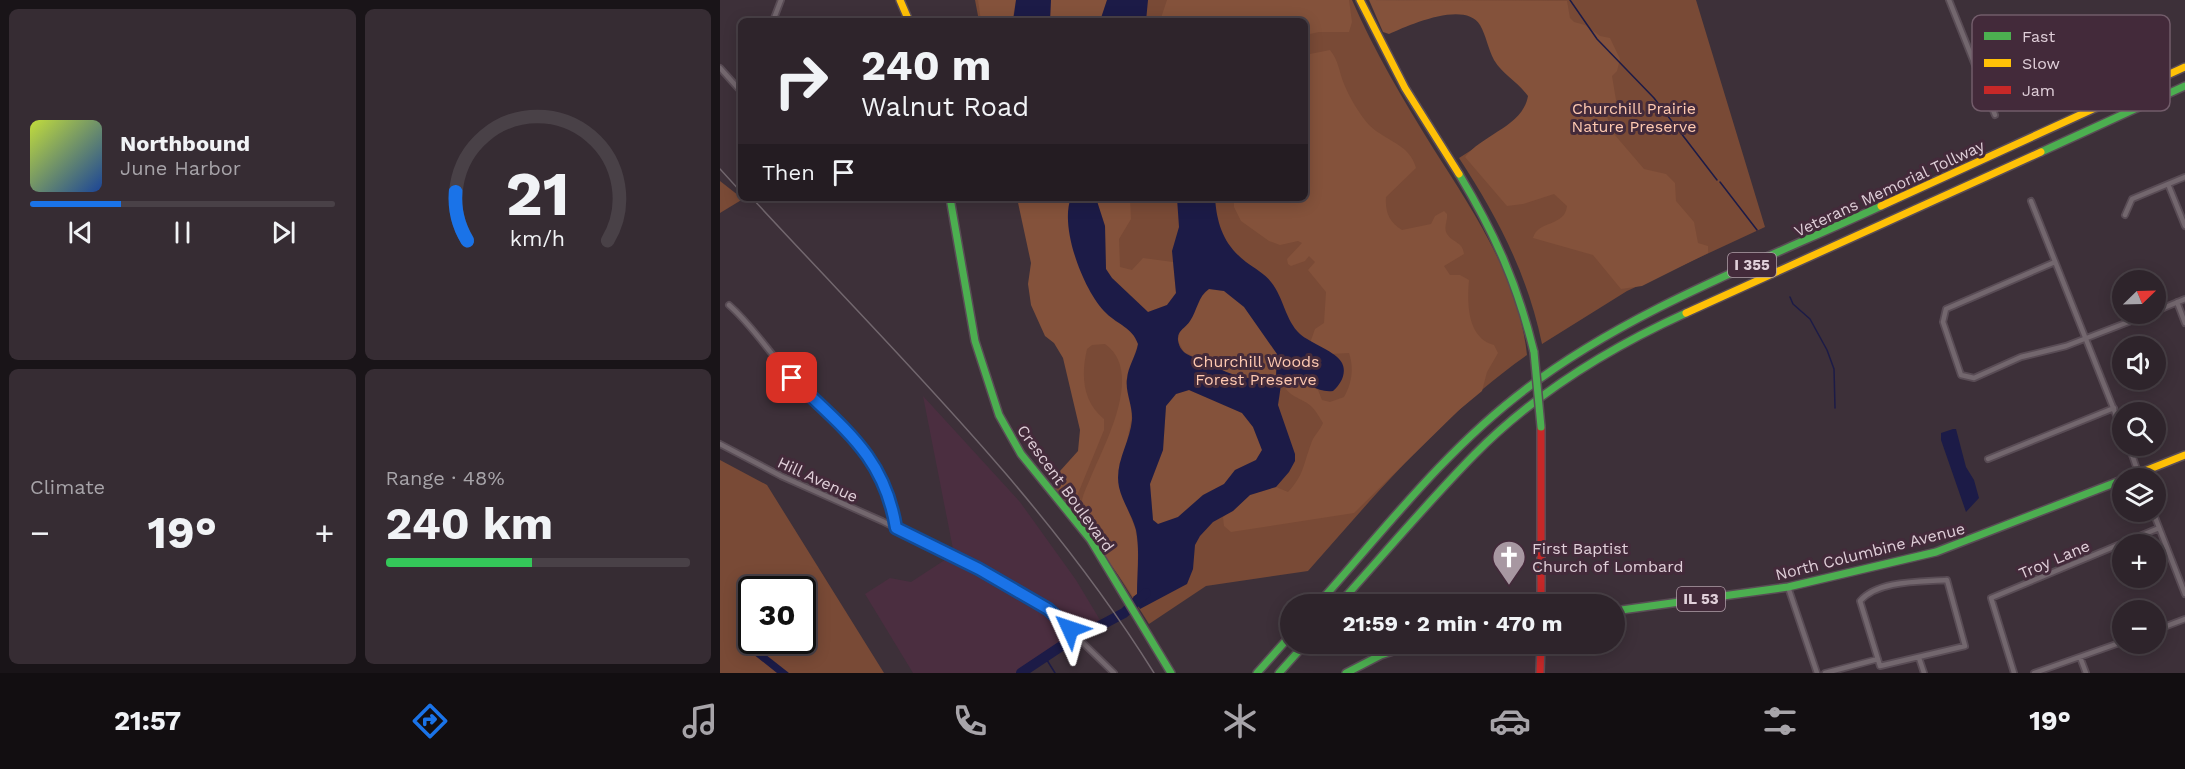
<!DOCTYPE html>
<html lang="en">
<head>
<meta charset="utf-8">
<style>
  :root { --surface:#2e242b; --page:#362c33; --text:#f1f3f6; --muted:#a7a4a9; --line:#494147; --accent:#1a73e8 }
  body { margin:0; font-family:"Work Sans",sans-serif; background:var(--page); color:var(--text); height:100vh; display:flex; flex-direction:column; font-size:22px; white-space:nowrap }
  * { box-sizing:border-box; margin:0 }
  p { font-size:20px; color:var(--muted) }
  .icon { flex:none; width:33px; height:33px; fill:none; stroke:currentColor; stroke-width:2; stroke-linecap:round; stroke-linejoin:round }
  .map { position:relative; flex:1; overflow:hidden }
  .details { display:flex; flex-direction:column; gap:9px; padding:9px; background:#191418; width:720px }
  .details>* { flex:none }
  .guide { position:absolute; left:18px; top:18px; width:570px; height:183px; border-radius:9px; box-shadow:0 3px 15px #0003,0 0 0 2px var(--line); background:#2e242b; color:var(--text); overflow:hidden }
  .needle { width:39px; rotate:67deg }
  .controls { position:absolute; left:1392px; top:270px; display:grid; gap:12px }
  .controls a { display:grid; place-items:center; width:54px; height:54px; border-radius:50%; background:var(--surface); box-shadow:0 3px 15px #0003,0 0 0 2px var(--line); font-size:30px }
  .speed { position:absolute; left:18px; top:576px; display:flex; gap:12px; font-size:30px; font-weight:700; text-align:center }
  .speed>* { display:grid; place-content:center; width:78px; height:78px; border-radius:50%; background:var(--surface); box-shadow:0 3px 15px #0003,0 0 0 2px var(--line); line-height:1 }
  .speed .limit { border:3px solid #111; border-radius:9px; background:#fff; color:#111 }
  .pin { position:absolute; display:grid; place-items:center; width:51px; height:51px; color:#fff; margin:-26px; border-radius:12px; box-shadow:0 3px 9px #0006 }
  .me { position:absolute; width:66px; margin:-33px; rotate:312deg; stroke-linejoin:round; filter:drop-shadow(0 0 4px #0008) }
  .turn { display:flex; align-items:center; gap:21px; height:126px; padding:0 24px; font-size:27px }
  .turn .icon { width:78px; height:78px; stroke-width:2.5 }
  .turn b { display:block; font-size:42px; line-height:51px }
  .then { display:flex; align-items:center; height:57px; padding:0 24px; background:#0003; gap:12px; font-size:22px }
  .big { font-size:45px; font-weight:700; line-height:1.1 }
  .details .tile { flex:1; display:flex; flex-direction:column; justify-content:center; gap:9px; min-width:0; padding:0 21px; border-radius:9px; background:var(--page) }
  .details .dial { align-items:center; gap:0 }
  .dial svg { height:156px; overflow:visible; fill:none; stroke:var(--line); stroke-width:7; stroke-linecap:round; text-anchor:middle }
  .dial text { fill:var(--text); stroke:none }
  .song { display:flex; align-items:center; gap:18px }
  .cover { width:72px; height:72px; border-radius:9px; background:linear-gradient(135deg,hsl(70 70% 55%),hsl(220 70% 35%)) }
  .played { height:6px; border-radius:3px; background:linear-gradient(90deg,var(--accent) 30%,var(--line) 30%) }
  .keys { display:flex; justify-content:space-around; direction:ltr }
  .heat { display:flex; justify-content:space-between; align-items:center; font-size:33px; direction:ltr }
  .charge { height:9px; border-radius:4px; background:linear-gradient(90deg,#34c759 48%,var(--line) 0) }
  .details .tiles { flex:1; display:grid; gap:9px; grid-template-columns:repeat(2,1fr) }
  .trip { position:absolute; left:560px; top:594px; width:345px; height:60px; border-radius:30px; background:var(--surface); box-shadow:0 3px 15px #0003,0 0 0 2px var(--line); font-weight:700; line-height:60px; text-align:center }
  .dock { display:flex; height:96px; justify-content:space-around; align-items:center; background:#120e11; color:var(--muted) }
  .dock .icon { width:42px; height:42px }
  .dock .active { color:var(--accent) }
  .dock b { font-size:27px; color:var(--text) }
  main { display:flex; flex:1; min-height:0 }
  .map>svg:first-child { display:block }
  .built { fill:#4b2e40 }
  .green { fill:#794a36; fill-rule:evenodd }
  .forest { fill:#84523b }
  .water { fill:#1c1b47; fill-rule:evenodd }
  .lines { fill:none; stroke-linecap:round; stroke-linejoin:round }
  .stream { stroke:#1c1b47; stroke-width:1.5 }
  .river { stroke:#1c1b47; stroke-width:10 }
  .street-casing { stroke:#594c55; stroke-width:8 }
  .fast-casing { stroke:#594c55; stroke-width:10 }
  .slow-casing { stroke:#594c55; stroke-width:10 }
  .jam-casing { stroke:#594c55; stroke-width:10 }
  .street { stroke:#73676e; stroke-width:4.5 }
  .fast { stroke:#4caf50; stroke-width:7 }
  .slow { stroke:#ffc107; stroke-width:7 }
  .jam { stroke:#c62828; stroke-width:7 }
  .rail { stroke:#72676e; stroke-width:1.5 }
  .fast-bridge-casing { stroke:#594c55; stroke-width:10; stroke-linecap:butt }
  .fast-bridge { stroke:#4caf50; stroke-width:7 }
  .route-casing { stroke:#114b97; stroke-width:15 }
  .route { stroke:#1a73e8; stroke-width:10 }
  .labels { text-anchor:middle; stroke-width:6; stroke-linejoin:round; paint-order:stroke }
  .shield { fill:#432a3a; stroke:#b19ea9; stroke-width:1.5 }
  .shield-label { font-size:15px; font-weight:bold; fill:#e0cfd9 }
  .park-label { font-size:16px; fill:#fec9b1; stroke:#432a3a }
  .street-label { font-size:16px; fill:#e0cfd9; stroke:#432a3a }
  .poi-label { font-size:16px; fill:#e0cfd9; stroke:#432a3a; text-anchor:start }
  .key { fill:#432a3a; stroke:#725c6a; stroke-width:1.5 }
  .key-label { font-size:16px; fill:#e0cfd9 }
</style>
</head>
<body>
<main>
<section class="details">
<div class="tiles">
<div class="tile">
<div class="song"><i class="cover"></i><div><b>Northbound</b><p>June Harbor</p></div></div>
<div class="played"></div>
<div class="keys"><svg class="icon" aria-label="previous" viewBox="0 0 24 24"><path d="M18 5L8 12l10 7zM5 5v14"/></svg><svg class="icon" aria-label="pause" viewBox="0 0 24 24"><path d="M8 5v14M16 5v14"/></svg><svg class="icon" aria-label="next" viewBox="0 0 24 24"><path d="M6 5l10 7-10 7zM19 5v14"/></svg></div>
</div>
<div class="tile dial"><svg viewBox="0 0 100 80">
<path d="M14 69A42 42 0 1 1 86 69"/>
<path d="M14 69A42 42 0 0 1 8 44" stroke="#1a73e8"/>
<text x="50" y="56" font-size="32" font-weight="700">21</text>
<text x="50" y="72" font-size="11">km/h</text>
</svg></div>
<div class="tile"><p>Climate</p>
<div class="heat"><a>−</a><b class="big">19°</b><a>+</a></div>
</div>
<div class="tile"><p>Range · 48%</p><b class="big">240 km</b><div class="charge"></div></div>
</div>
</section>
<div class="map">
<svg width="1465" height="673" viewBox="0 0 1465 673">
  <rect width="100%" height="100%" fill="#3d3039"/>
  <path class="built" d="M 203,396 L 300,502 L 356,580 L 383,625 L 340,647 L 301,673 L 193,673 L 145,594 L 170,578 L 191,582 L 234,554 Z"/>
  <path class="green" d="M 255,0 L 632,0 C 654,51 684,101 713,148 C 753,211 799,278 807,355 C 722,415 656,494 588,571 L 486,586 L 429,624 L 381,548 L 334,487 L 378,440 L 298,198 L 585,198 L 585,21 L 259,21 Z
    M 649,0 L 976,0 L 1045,227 L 907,291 L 822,344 C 808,275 777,216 739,158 L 822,105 L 760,2 Z
    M 0,181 L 23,199 L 0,213 Z
    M 0,460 L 47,485 L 164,673 L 0,673 ZM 32,590 L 82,590 L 82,640 L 32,640 Z"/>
  <path class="forest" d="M 258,0 L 296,0 L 292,21 L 261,21 Z
    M 331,0 L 387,0 L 380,21 L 330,21 Z
    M 447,0 L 629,0 L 632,22 L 629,32 L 599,32 L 585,35 L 585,21 L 440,21 Z
    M 649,0 L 847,1 L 850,18 L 854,22 L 865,25 L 880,36 L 890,38 L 900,59 L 897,71 L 892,76 L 896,100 L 894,111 L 886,114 L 894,134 L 924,169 L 946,174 L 955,183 L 956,201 L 974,222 L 978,243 L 988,246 L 988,253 L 922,286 L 901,289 L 873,255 L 813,238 C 818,220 845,227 847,206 L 834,194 L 803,204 L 787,206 L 745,157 C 763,134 803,126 808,96 C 797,81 783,75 774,60 C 768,49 766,35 760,25 C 745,0 689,25 669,34 L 663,32 Z
    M 610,50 C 619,61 619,72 624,84 C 629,97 640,115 649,125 C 665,141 690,144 696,168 L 666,197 C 665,212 669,222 682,230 L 711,224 L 715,216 L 724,211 L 727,214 C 728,221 723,227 727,234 C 733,243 743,242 744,254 L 724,266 L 730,275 L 740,275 L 749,280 C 747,303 747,338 774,345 L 778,353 L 767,372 L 762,391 L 739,410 L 634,513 L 511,532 L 504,526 L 503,517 L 530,495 L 556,487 L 568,492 C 584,475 583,465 591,444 C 593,436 600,431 603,423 C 600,418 596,411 592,407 C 582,397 567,398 563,382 L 582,381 L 598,390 L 602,400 L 610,402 L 624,397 C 632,383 634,368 629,353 L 611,354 L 590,343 L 595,329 L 604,323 L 606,292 L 588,270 L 595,262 L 589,256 L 585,261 L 571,266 L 568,264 L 567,259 L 582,243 L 578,241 L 560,245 L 549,241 L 521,221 L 514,207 L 514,198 L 585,198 L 585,55 Z
    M 297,198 L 351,198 L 395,321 L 411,329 L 418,344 L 406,381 L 412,405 L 411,421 L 404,456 L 399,464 L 399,487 L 415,528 L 418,546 L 417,595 L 413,597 C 397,568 364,539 362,505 C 361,497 367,487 370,479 C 384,445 425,372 385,344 L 372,345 L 367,349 C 361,375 362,401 384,419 L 384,430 L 357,496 L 353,501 L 346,500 L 335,482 L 340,471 L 358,451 L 360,430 L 343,358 L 334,343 L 325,336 L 311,305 L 308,284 L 311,263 Z
    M 376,198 L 410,198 L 411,219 L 399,239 L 400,267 L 412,270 L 423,258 L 453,262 L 456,293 L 447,305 L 428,312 L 392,278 L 386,269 L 385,226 Z
    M 489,289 L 504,291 L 524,306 L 557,354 L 556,377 L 534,380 L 514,376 L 464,352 L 458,341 L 460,331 L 470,321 L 482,296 Z
    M 469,390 L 522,413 L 533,427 L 542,450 L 536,460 L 515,470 L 504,484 L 483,495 L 458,517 L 438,524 L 433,520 L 430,484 L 443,450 L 446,406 L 456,394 Z"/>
  <path class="water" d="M 296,0 L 331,0 L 330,21 L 293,21 Z
    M 387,0 L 428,0 L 426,21 L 380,21 Z
    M 351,198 L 376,198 L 385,226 L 386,269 L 392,278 L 428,312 L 447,305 L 456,293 L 452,251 L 459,227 L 457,198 L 495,198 C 497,225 504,245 526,262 C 534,268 545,274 551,282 C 564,298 565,320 580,334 C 590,343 617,352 622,363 C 627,373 621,384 613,391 C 594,394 580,373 561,385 L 558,405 L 575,454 L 575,461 L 569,472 L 556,487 L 530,495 L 513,511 L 493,522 L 480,536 L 475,545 L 473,569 L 467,584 L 420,609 L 413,597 L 417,594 C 417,573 420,551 416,530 C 412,515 402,501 399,487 C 394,463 410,443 412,420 C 413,406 405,392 407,379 C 408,366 416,356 418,344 C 412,327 398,325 386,313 C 364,292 339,227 351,198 ZM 489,289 L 504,291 L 524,307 L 557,354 L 556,377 C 525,382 512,375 485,362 C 474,356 460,356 458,340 C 457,330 466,328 470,321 C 477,311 478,296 489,289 ZM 469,390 L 522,413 L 533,427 L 542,450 L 536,460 L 515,470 L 504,484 L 483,495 L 458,517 L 438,524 L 433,520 L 430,484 L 443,450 L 446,406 L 456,394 Z
    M 1233,429 L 1236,429 L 1246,467 L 1254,480 L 1259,498 L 1246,512 L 1221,440 L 1221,433 Z
    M 21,635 L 69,673 L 57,673 L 18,642 L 17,637 Z"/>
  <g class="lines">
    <path class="stream" d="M 850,0 L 877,39 L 934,98 L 997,180
      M 1000,182 L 1037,230
      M 1070,297 L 1073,304 L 1090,319 L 1107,350 L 1114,369 L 1115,408
      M 325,657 L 335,673"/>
    <path class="river" d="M 301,673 L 340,647 L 404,613 L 426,593"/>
    <g class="street-casing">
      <path id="street" d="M 1229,0 L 1275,115
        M 53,21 L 61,0
        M 0,68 L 18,88 L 21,84
        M 1448,184 L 1465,226
        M 119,198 L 121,198
        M 1311,201 L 1402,430
        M 1405,215 L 1412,199 L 1465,177
        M 1335,262 L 1226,309 L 1223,322 L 1241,375 L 1254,378 L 1301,357 L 1346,346 L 1429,314
        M 1457,302 L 1465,323
        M 9,305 C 34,327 50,354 72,378 C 120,430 164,452 176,528
        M 1436,311 L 1465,299
        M 0,444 L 61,476 L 162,521 L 253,567 L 328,609 L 394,673
        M 1409,446 L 1420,478
        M 1268,459 L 1394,408
        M 1433,512 L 1465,594
        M 1227,580 L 1245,646 L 1160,666 L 1140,601 C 1158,580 1201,582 1227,580 Z
        M 1068,587 L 1097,673
        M 1436,630 L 1465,619
        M 1360,657 L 1366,673
        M 1199,658 L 1204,673
        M 1105,673 L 1158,659
        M 1294,673 L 1271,598 L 1439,528
        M 1314,673 L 1402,642"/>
    </g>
    <g class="fast-casing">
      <path id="fast" d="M 1321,152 L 1465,86
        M 739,174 C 775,234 797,283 814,352
        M 230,198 L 255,341 L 279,415 L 301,454 L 370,539 L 451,673
        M 598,604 C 664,530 726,449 806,389 C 908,311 1044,260 1161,206
        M 619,604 C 664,554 707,503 754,455 C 813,395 889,348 966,313
        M 894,611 L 1068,587 L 1216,552 L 1402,480
        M 537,673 L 570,636
        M 559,673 L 585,644
        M 626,673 L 661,655 L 694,644"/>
    </g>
    <g class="slow-casing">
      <path id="slow" d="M 180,0 L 189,21
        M 640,0 L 685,88 L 739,174
        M 1161,206 L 1465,67
        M 966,313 L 1321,152
        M 1407,478 L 1465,455"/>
    </g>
    <g class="jam-casing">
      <path id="jam" d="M 821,427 L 821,604
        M 820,673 L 821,644"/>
    </g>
    <use href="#street" class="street"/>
    <use href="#fast" class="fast"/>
    <use href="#slow" class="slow"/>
    <use href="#jam" class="jam"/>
    <path class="rail" d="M 0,169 L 21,192
      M 32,198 C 172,350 324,496 434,673"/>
    <g class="fast-bridge-casing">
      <path id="fast-bridge" d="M 814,352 L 821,427"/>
    </g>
    <use href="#fast-bridge" class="fast-bridge"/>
  </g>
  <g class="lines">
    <g class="route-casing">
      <path id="route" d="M 72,378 C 121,427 164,454 176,528 L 259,569 L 328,609 L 350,629"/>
    </g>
    <use href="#route" class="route"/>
  </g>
  <defs>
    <g id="church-pin" transform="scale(1.725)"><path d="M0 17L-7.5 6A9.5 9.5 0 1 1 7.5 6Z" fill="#a797a1" stroke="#432a3a"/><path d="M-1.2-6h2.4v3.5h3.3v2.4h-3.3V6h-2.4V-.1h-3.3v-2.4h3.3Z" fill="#fff"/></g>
  </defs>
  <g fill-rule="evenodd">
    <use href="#church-pin" x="789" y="557"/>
  </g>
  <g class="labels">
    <g class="shield">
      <rect x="1008" y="253" width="48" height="24" rx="4.5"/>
      <rect x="957" y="587" width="48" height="24" rx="4.5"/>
    </g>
    <g class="shield-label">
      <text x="1032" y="270">I 355</text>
      <text x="981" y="604">IL 53</text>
    </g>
    <g class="park-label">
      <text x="914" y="114">Churchill Prairie<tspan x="914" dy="18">Nature Preserve</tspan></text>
      <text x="536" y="367">Churchill Woods<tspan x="536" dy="18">Forest Preserve</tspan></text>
    </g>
    <g class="street-label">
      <text transform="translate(1169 188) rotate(-25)" y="6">Veterans Memorial Tollway</text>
      <text transform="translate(98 479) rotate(25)" y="6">Hill Avenue</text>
      <text transform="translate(346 488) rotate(54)" y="6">Crescent Boulevard</text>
      <text transform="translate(1150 551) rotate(-14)" y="6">North Columbine Avenue</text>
      <text transform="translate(1334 559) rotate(-23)" y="6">Troy Lane</text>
    </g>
    <g class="poi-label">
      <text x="812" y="554">First Baptist<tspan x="812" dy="18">Church of Lombard</tspan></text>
    </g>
  </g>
  <rect x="1252" y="15" width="198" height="96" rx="9" class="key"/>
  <rect x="1264" y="32" width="27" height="8" fill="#4caf50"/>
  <rect x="1264" y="59" width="27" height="8" fill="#ffc107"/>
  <rect x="1264" y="86" width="27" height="8" fill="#c62828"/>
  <g class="key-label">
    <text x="1302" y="42">Fast</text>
    <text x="1302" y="69">Slow</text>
    <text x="1302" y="96">Jam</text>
  </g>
</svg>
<div class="controls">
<a><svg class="needle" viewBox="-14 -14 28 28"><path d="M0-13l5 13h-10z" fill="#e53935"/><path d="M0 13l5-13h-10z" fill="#a7a4a9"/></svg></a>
<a><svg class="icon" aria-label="sound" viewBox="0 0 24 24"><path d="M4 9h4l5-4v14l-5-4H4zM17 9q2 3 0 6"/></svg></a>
<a><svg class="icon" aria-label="search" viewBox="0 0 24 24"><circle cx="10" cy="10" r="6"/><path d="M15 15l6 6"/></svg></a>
<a><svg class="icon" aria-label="layers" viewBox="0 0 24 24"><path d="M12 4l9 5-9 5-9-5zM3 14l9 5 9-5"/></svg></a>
<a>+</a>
<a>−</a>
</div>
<div class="speed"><div class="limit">30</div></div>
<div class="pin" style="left:72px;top:378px;background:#d93025"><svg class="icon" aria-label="arrive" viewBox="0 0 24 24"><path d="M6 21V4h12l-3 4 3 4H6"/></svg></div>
<svg class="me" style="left:350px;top:629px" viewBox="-20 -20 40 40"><path d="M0-17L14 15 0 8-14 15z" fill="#1a73e8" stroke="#fff" stroke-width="4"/></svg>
<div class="trip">21:59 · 2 min · 470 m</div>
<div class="guide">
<div class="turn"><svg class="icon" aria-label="right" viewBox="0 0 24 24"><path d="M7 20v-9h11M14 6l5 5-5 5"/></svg><div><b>240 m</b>Walnut Road</div></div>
<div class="then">Then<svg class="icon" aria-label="arrive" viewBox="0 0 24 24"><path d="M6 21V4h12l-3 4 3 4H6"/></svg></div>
</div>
</div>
</main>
<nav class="dock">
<b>21:57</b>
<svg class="icon active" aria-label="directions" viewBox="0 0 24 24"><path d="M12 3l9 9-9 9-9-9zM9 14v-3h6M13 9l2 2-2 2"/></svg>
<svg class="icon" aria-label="music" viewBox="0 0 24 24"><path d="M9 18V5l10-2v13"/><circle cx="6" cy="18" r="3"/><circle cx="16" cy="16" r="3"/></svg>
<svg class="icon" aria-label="phone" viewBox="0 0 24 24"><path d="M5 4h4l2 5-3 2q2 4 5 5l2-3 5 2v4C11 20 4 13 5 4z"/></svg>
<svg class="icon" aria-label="climate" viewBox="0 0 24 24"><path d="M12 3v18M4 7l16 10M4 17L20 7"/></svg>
<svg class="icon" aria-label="car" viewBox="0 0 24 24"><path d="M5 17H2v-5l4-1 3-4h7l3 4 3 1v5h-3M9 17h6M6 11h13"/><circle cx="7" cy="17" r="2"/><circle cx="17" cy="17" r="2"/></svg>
<svg class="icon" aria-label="filters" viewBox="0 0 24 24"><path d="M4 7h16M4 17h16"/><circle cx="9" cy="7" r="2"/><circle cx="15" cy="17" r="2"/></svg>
<b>19°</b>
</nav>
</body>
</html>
